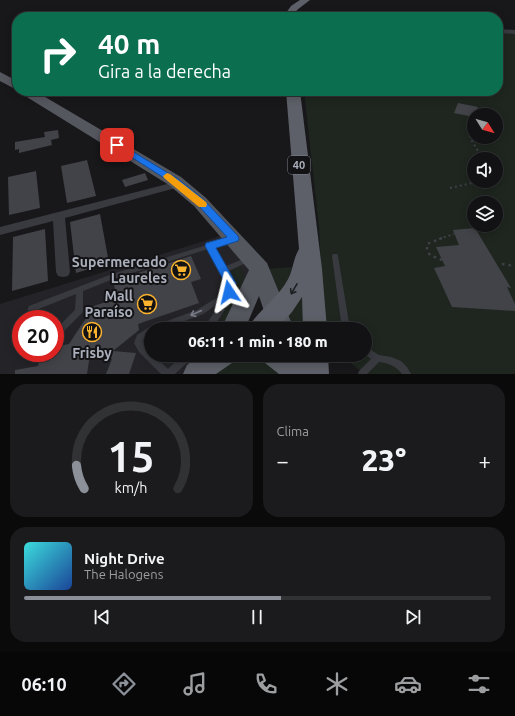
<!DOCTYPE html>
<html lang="es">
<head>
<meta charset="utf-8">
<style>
  :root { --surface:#121214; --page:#1b1b1d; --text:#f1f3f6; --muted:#9c9ea0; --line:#313234; --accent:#8c9099 }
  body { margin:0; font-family:Ubuntu,sans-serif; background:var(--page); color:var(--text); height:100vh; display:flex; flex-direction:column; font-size:15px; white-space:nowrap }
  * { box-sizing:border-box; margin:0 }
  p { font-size:13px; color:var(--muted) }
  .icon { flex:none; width:22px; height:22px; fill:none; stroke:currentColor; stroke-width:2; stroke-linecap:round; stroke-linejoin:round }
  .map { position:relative; height:374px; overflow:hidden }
  .panel { display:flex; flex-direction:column; gap:10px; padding:10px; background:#0a0a0b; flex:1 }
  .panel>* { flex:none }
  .hud { position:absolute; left:12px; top:12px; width:491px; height:84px; border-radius:16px; box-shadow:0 2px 10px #0003,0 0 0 1px var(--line); background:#0b6e4f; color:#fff; overflow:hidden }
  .needle { width:26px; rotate:127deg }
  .buttons { position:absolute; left:467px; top:108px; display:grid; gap:8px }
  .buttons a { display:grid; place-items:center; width:36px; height:36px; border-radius:50%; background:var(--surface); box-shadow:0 2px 10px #0003,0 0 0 1px var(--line); font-size:20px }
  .speed { position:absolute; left:12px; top:310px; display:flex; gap:8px; font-size:20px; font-weight:700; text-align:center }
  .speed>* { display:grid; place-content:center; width:52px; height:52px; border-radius:50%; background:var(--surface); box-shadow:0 2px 10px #0003,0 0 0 1px var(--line); line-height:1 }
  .speed .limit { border:6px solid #d22; background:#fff; color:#111 }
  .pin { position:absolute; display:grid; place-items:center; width:34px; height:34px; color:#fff; margin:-17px; border-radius:8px; box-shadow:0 2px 6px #0006 }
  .me { position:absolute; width:44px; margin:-22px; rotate:350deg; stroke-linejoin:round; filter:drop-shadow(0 0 3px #0008) }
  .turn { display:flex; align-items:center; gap:14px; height:84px; padding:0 20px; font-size:18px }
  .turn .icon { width:52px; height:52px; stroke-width:2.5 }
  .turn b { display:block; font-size:28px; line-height:34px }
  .big { font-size:30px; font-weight:800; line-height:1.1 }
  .panel .card { flex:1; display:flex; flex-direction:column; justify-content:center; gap:6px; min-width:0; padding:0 14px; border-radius:16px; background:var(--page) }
  .panel .dial { align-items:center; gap:0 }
  .dial svg { height:104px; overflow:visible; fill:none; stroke:var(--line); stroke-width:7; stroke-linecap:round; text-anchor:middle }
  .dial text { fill:var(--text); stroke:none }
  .song { display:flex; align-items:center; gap:12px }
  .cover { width:48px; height:48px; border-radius:6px; background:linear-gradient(135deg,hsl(180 70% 55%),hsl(220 70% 35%)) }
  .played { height:4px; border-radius:2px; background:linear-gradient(90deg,var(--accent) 55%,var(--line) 55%) }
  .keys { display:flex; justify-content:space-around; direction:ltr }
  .heat { display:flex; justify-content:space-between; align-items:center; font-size:22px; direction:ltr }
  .panel .tiles { flex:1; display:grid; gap:10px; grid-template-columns:1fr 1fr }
  .card:last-child { grid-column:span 2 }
  .trip { position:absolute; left:144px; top:322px; width:228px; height:40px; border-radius:20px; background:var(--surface); box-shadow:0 2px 10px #0003,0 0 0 1px var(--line); font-weight:800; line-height:40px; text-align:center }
  .tabs { display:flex; height:64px; justify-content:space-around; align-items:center; background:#070708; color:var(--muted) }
  .tabs .icon { width:28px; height:28px }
  .tabs .active { color:var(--accent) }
  .tabs b { font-size:18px; color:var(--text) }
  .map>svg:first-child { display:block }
  .built { fill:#242428; fill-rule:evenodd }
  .green { fill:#1e261f; fill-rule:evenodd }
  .building { fill:#424348 }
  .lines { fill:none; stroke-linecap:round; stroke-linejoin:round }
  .path-far2 { stroke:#3f4147; stroke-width:1.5; stroke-dasharray:1.5 2.5; stroke-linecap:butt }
  .path-far1 { stroke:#3f4147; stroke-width:2; stroke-dasharray:2 3; stroke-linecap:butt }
  .path { stroke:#3f4147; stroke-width:2.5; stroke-dasharray:2.5 4; stroke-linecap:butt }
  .service { fill:#393a40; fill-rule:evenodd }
  .minor { fill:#393a40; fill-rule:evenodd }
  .primary { fill:#55575f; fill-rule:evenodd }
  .trunk { fill:#5d6068; fill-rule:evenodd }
  .oneway { stroke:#1e1f22 }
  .oneway2 { stroke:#777a84 }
  .route { fill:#1a73e8; stroke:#114b97 }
  .slow { fill:#f59e0b }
  .labels { text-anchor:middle; stroke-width:4; stroke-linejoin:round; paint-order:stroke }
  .shield { fill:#131316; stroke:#7d808a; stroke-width:1 }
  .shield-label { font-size:11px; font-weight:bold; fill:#aaafbb }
  .near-poi-label { font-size:14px; font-weight:bold; fill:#aaafbb; stroke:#131316; text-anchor:end }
</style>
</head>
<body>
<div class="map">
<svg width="515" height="374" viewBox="0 0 515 374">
  <rect width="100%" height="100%" fill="#18181b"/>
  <path class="built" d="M 228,232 L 260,269 L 233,329 L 151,329 L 151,355 L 222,355 L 197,374 L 0,374 L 0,304 L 214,238 ZM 21,319 L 55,319 L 55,353 L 21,353 Z"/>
  <path class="green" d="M 498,32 L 515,33 L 515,374 L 365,374 L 340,355 L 365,355 L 365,329 L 324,329 L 319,227 L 304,91 L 498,91 ZM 474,115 L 496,115 L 496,137 L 474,137 ZM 474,159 L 496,159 L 496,181 L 474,181 ZM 474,203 L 496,203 L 496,225 L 474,225 Z
    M 240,266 L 245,277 L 244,289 L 222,329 L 219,329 L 218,326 L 236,283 L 231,270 Z
    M 292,267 L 282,299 L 267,269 Z
    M 304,280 L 306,329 L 291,329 L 286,316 Z
    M 244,356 L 263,357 L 287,374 L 210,374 L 228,360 Z"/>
  <path class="building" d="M 458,103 L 478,107 L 474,117 L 454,113 Z
    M 58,130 L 59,138 L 51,140 L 52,145 L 19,153 L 19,149 L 15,150 L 15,142 L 45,137 L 44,132 Z
    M 87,160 L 96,196 L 67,203 L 61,166 Z
    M 36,171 L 40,208 L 9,215 L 8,177 Z
    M 145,173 L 148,180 L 125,187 L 122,180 Z
    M 100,214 L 109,263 L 76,273 L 70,222 Z
    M 475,228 L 511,288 L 507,287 L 515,304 L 515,311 L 452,307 L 434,268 L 445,266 L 436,247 L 459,245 L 453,230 Z
    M 45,229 L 48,281 L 12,291 L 13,237 Z
    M 191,256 L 201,279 L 191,282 L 199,303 L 138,324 L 139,330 L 113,351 L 136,353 L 129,374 L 106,374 L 112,359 L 90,354 L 87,374 L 15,374 L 15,370 L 38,366 L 41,353 L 55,353 L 55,347 L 69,344 L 94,306 L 117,298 L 113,281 Z"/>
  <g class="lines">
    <path class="path-far2" d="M 470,137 L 474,122"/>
    <path class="path-far1" d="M 471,136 L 470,138 L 483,159
      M 450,188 L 481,181
      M 439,239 L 454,234"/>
    <path class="path" d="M 442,260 L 430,255 L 427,251 L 427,244 L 442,238
      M 502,264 L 515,266"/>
    <path class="service" d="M 230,238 L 232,238 L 233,240 L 232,242 L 214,247 L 226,266 L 248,257 L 250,257 L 251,259 L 250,261 L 229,271 C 231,275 233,279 233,283 C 236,297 220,318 211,329 L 203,329 L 222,301 L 203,314 L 163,329 L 151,329 L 151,334 L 143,339 L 142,342 L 151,353 L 151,355 L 153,355 L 168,369 L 183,355 L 193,355 L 192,358 L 175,374 L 161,374 L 139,352 L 134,343 L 137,335 L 148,328 L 197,310 L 226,292 C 228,284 226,275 221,270 L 221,269 L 208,249 L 116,278 L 83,291 L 83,311 L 82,313 L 64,331 L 55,334 L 55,328 L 58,327 L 75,310 L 76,294 L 36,310 L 36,319 L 28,319 L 28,308 L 29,306 L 112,274 Z
      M 333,254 L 337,254 L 338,256 L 350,329 L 342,329 L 332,256 Z
      M 365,346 L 379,355 L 391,357 L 401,361 L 407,367 L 411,374 L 402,374 C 396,366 389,363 379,362 L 367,374 L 358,374 L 359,371 L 371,359 L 365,354 Z"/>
    <path class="minor" d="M 498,29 L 515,30 L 515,34 L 498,33 Z
      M 179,181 L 184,184 L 183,186 L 65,218 L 70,272 L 68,276 L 63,277 L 58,276 L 56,272 L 53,221 L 0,235 L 0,227 Z"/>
    <path class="primary" d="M 0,72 L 17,81 L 17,90 L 0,81 Z
      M 20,91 L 35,91 L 181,177 L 206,198 L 267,263 L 294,329 L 270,329 L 259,296 L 245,329 L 221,329 L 249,270 L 194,206 L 169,185 L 22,94 Z"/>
    <path class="trunk" d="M 300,0 L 310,0 L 297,10 L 293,17 L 283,17 L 291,6 Z
      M 286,91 L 300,91 L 322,269 L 327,329 L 303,329 L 302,297 L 292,312 L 277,329 L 248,329 C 255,313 277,299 287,281 C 293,271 293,259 299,249 Z
      M 199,355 L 236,355 L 232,363 L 216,374 L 183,374 L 187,365 Z
      M 261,355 L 295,355 L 302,360 L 302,355 L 328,355 L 329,374 L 279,374 L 265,363 Z"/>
  </g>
  <defs><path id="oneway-shaft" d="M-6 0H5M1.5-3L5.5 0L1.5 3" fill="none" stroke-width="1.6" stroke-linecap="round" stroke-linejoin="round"/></defs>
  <use class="oneway" href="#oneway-shaft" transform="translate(294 289) rotate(120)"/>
  <use class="oneway2" href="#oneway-shaft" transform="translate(196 313) rotate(156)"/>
  <path class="route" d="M 117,142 L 178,179 L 203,199 L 238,236 L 239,239 L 238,241 L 216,248 L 236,283 L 233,296 L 229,297 L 225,296 L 223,292 L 225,283 L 205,246 L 206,243 L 227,237 L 197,204 L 172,183 L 114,146 L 113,145 Z"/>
  <path class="slow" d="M 167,173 L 170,174 L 206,202 L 207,204 L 206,207 L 199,207 L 164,178 L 163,176 Z"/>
  <defs>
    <g id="supermarket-ring" transform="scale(1)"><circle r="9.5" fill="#131316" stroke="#fcb32e" stroke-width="1.5"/><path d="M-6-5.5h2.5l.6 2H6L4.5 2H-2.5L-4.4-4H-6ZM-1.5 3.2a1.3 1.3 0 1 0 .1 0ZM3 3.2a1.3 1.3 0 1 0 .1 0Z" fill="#fcb32e"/></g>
    <g id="restaurant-ring" transform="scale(1)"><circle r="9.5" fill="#131316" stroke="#fcb32e" stroke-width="1.5"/><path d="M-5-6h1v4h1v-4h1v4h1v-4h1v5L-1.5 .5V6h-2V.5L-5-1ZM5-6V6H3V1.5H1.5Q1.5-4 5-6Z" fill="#fcb32e"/></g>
  </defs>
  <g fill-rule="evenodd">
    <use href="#supermarket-ring" x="181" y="270"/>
    <use href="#supermarket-ring" x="147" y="304"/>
    <use href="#restaurant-ring" x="92" y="332"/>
  </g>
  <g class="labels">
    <rect class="shield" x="288" y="156" width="22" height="18" rx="3"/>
    <g class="shield-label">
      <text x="299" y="169">40</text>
    </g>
    <g class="near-poi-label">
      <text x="167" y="267">Supermercado<tspan x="167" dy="16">Laureles</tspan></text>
      <text x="133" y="301">Mall<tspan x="133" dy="16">Paraíso</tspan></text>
      <text x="92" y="358" text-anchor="middle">Frisby</text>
    </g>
  </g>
</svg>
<div class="buttons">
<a><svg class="needle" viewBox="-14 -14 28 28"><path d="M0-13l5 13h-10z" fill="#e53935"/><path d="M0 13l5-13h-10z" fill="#9c9ea0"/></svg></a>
<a><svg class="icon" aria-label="sound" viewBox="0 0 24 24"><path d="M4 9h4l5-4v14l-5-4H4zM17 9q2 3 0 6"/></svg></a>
<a><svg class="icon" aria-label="layers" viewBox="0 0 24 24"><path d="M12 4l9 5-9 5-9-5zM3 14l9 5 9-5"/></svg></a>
</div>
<div class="speed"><div class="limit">20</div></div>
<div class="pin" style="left:117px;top:145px;background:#d93025"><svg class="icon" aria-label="arrive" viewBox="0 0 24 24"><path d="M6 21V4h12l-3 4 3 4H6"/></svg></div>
<svg class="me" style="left:229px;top:292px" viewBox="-20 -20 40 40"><path d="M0-17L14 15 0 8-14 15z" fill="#1a73e8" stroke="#fff" stroke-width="4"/></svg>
<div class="trip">06:11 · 1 min · 180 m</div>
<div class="hud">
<div class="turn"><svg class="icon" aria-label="right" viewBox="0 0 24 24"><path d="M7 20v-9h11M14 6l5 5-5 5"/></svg><div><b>40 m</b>Gira a la derecha</div></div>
</div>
</div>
<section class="panel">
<div class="tiles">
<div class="card dial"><svg viewBox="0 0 100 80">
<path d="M14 69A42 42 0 1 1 86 69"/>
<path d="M14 69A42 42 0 0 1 8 51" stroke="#8c9099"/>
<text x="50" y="56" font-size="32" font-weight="700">15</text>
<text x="50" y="72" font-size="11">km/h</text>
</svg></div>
<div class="card"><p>Clima</p>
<div class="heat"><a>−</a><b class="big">23°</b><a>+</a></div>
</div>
<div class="card">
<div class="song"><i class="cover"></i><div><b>Night Drive</b><p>The Halogens</p></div></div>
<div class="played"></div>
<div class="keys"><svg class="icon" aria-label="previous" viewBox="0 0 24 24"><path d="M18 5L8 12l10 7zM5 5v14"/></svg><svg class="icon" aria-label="pause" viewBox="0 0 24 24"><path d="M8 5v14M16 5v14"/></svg><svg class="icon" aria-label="next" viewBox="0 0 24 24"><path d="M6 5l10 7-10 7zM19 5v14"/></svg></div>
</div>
</div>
</section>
<nav class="tabs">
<b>06:10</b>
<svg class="icon active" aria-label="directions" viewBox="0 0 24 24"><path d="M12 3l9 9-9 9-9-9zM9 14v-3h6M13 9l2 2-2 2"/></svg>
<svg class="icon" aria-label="music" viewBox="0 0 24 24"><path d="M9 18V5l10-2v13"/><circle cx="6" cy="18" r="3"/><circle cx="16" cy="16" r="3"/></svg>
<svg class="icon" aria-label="phone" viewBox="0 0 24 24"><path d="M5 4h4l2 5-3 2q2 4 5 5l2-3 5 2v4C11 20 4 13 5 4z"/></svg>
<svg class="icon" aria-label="climate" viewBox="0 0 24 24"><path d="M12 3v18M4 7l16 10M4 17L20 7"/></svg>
<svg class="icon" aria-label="car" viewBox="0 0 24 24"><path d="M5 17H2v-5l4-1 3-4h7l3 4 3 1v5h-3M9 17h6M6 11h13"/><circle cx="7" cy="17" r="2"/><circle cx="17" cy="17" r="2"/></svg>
<svg class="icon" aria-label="filters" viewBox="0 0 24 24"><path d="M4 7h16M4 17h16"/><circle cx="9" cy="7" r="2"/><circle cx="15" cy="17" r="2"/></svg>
</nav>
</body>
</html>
